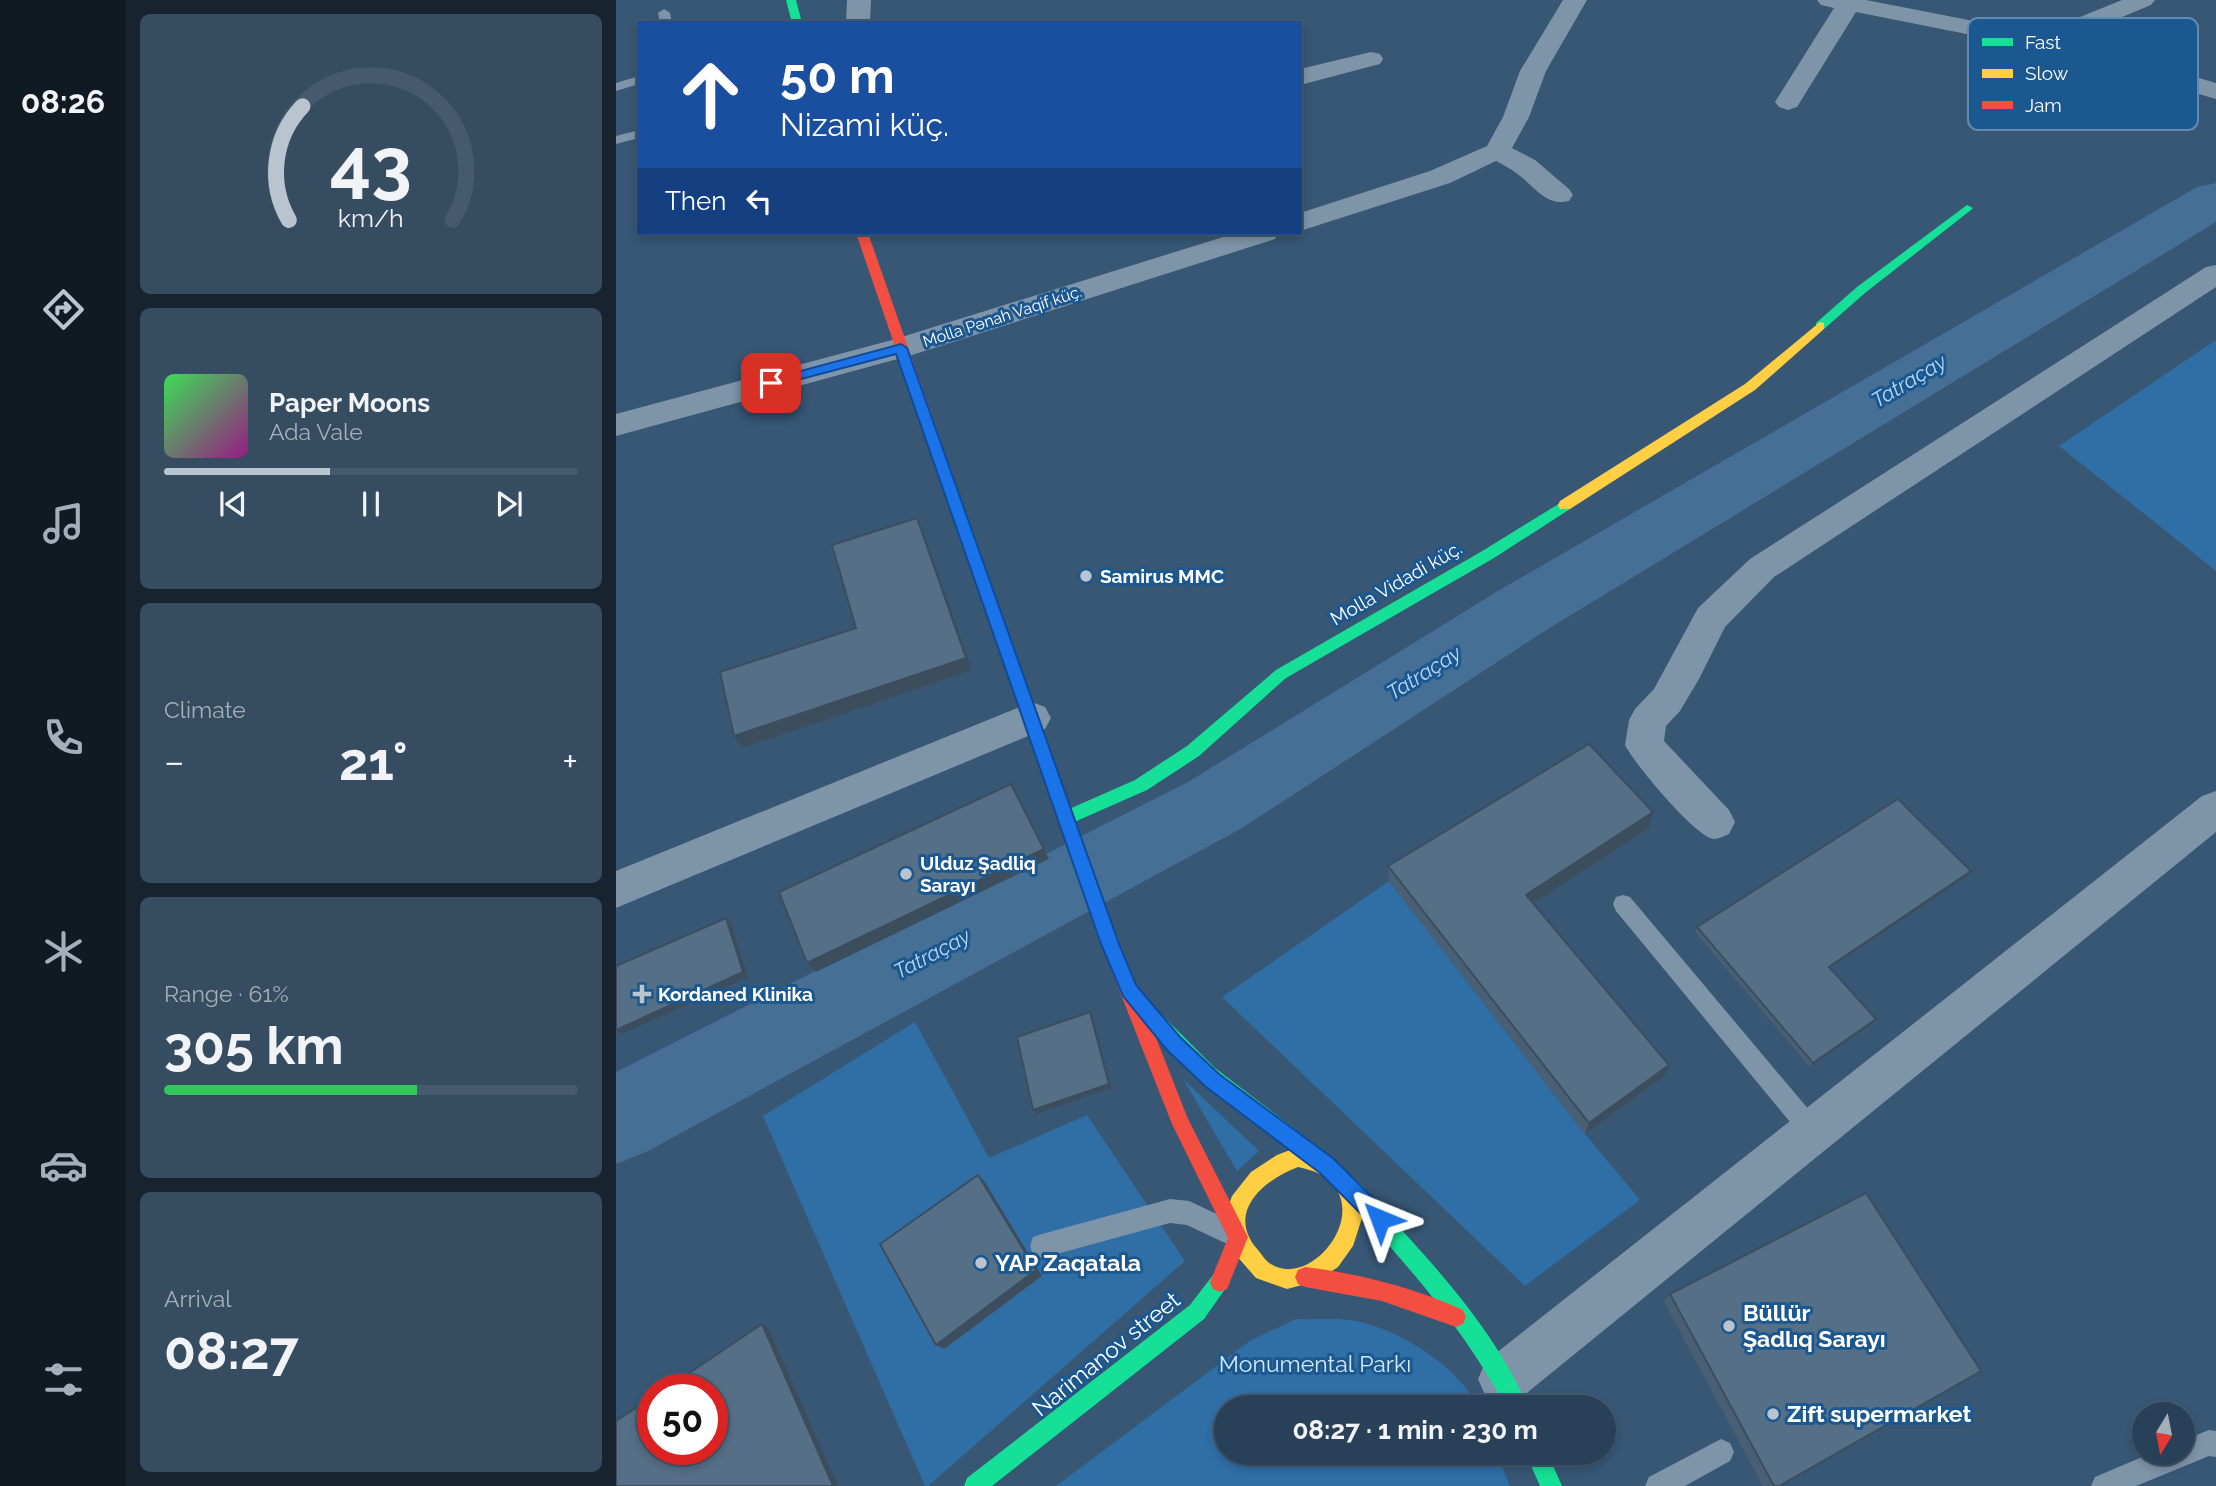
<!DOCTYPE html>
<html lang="en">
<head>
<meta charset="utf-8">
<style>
  :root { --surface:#294158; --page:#354c61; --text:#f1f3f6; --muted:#a5afba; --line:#455a6e; --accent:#b9c4cf }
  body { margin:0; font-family:Raleway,sans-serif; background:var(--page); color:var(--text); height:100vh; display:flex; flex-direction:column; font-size:26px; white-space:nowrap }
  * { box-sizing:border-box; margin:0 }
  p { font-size:23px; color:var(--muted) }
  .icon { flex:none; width:38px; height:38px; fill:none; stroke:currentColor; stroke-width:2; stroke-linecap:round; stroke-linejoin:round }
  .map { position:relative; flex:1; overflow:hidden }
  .panel { display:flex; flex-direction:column; gap:14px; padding:14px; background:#172430; width:490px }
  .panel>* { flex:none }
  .banner { position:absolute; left:21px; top:21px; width:665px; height:214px; border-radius:0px; box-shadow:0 4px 10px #0003,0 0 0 2px var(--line); background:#1a4fa0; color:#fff; overflow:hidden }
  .needle { width:46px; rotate:190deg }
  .tools { position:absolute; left:1516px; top:1402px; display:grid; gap:14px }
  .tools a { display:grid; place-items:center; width:63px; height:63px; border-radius:50%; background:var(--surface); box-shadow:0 4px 10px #0003,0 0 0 2px var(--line); font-size:35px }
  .speed { position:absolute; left:21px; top:1374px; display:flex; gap:14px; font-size:35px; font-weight:700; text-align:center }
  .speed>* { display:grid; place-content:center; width:91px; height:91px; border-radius:50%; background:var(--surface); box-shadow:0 4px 10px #0003,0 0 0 2px var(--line); line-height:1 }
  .speed .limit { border:10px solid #d22; background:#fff; color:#111 }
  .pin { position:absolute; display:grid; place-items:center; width:60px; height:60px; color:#fff; margin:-30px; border-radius:14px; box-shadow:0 4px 10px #0006 }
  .me { position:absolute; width:77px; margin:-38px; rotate:316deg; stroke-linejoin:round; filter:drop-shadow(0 0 5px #0008) }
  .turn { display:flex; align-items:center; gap:24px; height:147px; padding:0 28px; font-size:32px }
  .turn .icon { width:91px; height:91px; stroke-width:2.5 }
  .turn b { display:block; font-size:49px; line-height:60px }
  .then { display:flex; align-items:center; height:66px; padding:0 28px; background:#0003; gap:14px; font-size:26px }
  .big { font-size:52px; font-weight:700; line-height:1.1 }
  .panel .card { flex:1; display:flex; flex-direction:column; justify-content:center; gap:10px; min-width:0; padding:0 24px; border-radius:10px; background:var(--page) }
  .panel .dial { align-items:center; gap:0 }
  .dial svg { height:182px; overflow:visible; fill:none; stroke:var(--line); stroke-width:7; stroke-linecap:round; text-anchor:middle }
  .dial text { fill:var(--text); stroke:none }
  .song { display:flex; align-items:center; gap:21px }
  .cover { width:84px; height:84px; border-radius:10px; background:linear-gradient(135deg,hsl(130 70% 55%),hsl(310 70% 35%)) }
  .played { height:7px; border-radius:4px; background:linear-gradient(90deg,var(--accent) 40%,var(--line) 40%) }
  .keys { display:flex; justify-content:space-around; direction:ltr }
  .heat { display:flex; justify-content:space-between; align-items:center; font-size:38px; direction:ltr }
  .charge { height:10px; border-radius:5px; background:linear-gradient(90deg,#34c759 61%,var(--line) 0) }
  .trip { position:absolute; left:598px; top:1395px; width:402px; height:70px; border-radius:35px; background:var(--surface); box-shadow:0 4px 10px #0003,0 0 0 2px var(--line); font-weight:700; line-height:70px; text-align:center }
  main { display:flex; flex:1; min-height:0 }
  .tabs { display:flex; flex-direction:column; width:126px; justify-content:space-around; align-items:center; background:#101a23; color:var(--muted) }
  .tabs .icon { width:49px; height:49px }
  .tabs .selected { color:var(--accent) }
  .tabs b { font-size:32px; color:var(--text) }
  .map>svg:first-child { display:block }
  .green { fill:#306ea6 }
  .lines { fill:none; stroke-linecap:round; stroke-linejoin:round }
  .river { fill:#466f96; fill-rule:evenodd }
  .lane { fill:#7e94a8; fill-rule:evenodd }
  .street { fill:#7e94a8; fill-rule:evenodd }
  .fast { fill:#16e098; fill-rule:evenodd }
  .slow { fill:#ffcf43; fill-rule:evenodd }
  .jam { fill:#f24e42; fill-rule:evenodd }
  .wall { fill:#495f74 }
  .shaded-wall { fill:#3c4e5e }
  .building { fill:#556f87; stroke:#3c4e5e; stroke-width:2 }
  .route { fill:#1a73e8; stroke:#114b97; stroke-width:2 }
  .poi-dot { fill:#b9c4cf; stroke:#1c5890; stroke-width:2.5 }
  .labels { text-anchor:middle; stroke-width:6; stroke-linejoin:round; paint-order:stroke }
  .far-street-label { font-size:16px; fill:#fff; stroke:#1c5890 }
  .poi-label { font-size:19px; font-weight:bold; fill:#fff; stroke:#1c5890; text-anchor:start }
  .street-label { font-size:19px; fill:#fff; stroke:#1c5890 }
  .water-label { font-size:21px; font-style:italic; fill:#b7d8f5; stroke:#1c5890 }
  .near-poi-label { font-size:23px; font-weight:bold; fill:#fff; stroke:#1c5890; text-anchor:start }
  .near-street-label { font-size:23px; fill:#fff; stroke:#1c5890 }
  .near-park-label { font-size:23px; fill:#d1e7fa; stroke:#1c5890 }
  .key { fill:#1c5890; stroke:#608ab1; stroke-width:2 }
  .key-label { font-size:19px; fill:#fff }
</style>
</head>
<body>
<main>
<nav class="tabs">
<b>08:26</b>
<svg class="icon selected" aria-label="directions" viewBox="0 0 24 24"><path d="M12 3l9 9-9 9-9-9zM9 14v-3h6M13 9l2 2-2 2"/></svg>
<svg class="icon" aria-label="music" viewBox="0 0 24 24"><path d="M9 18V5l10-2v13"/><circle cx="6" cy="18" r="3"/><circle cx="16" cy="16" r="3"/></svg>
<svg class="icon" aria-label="phone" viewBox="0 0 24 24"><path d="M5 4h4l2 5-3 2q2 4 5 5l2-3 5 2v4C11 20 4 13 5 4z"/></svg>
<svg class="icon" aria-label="climate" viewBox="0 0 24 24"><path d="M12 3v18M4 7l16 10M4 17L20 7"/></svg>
<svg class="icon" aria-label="car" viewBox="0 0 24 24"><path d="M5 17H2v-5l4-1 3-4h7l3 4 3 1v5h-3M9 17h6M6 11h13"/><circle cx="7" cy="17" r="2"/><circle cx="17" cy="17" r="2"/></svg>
<svg class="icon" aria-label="filters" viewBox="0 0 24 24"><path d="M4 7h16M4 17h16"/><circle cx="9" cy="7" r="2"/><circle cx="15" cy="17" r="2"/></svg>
</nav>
<section class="panel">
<div class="card dial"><svg viewBox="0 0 100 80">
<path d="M14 69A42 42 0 1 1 86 69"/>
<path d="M14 69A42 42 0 0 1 20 19" stroke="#b9c4cf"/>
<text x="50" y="56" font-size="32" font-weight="700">43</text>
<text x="50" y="72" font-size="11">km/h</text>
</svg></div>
<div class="card">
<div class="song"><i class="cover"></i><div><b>Paper Moons</b><p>Ada Vale</p></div></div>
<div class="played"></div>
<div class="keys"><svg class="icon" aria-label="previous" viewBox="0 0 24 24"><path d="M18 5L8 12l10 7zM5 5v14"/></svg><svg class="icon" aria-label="pause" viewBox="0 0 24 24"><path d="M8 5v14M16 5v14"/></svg><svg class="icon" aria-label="next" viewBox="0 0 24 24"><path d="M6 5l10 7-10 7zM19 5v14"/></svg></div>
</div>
<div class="card"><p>Climate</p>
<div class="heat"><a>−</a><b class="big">21°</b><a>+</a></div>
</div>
<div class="card"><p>Range · 61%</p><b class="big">305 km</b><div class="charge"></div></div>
<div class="card"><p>Arrival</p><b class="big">08:27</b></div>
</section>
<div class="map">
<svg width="1600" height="1486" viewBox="0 0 1600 1486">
  <rect width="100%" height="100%" fill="#375775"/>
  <path class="green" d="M 1600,340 L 1600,571 L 1443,446 Z
    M 773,881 L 969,1134 L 1024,1200 L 909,1286 L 606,997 Z
    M 299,1022 L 373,1158 L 471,1115 L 569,1261 L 312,1486 L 309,1486 L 147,1116 Z
    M 567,1079 L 643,1151 L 621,1171 Z
    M 680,1319 C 700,1320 725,1317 745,1322 C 786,1332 845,1368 861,1407 L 611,1407 L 611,1452 L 880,1453 L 894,1486 L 440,1486 L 635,1340 Z"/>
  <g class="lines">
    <path class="river" d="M 1600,183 L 1600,222 L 932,629 L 626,828 L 32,1151 L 0,1164 L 0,1072 L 572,782 L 882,591 L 1581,187 Z"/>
    <path class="lane" d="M 48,9 L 54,13 L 56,23 L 44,23 L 42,13 Z
      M 23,76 L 23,84 L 0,91 L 0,83 Z
      M 23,130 L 23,138 L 0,144 L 0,136 Z
      M 1007,895 L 1014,897 L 1204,1123 L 1208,1131 L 1204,1139 L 1196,1142 L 1188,1139 L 1000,911 L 997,904 L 1000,897 Z
      M 554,1199 L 573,1201 L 620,1223 L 623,1232 L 620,1241 L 611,1244 L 571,1225 L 554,1223 L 426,1258 L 417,1255 L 414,1246 L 417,1237 L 426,1234 Z
      M 1593,1430 L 1600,1431 L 1600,1457 L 1593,1456 L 1520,1486 L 1475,1486 L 1479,1477 L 1538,1452 L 1566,1452 L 1566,1441 Z
      M 1105,1439 L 1114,1443 L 1118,1452 L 1114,1461 L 1069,1486 L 1029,1486 L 1033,1477 Z"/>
    <path class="street" d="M 231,0 L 255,0 L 254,23 L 230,23 Z
      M 947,0 L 971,0 L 930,71 L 913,117 L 896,148 L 919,160 L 953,189 L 957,195 L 953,201 C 929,207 918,185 900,173 C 894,168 887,165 880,161 L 834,183 L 684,231 L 684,213 L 814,171 L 871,146 L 887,117 L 904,71 Z
      M 1201,0 L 1250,0 L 1435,36 L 1464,17 L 1506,0 L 1539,0 L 1535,5 L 1482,27 L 1459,42 L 1600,83 L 1600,99 L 1435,51 L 1240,12 L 1181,107 L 1172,110 L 1163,107 L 1159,102 L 1218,8 L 1205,5 Z
      M 755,52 L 764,54 L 767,59 L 764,64 L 684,85 L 684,69 Z
      M 620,233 L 663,233 L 659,239 L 296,355 L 0,436 L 0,414 L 276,340 Z
      M 1600,265 L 1600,287 L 1158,577 L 1109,627 L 1083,679 L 1064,711 L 1050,726 L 1048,741 L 1113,810 L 1119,822 L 1113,834 C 1109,836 1102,839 1098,839 C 1079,837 1018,763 1009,745 L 1013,720 L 1019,709 L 1038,689 L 1082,608 L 1134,559 L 1590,267 Z
      M 416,702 L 429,707 L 435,718 L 429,729 L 0,908 L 0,871 Z
      M 1600,791 L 1600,832 L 906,1397 L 888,1405 L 870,1397 L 862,1379 L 870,1361 L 1586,796 Z"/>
    <path class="fast" d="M 170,0 L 180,0 L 186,23 L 176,23 Z
      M 1351,205 L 1357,208 L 1355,210 L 1249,293 L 1208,329 L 1200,329 L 1200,323 L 1241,287 Z
      M 949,500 L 956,505 L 954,509 L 878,558 L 670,678 L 583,756 L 531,790 L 456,823 L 450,825 L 444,823 L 442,818 L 444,813 L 519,780 L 571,746 L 660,670 L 868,550 Z
      M 530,1003 L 536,1005 L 599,1068 L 714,1156 L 717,1163 L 714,1170 L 707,1173 L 700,1170 L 585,1080 L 524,1017 L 521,1011 L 524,1005 Z
      M 728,1172 C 744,1179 758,1200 770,1213 C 823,1270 881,1334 912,1407 L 890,1407 C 846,1325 784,1256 721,1189 L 718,1182 L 721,1175 Z
      M 604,1272 L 611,1275 L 614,1282 L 588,1319 L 376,1486 L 348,1486 L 351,1478 L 574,1305 L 597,1275 Z
      M 909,1452 L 931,1452 L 946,1486 L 924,1486 Z"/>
    <path class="slow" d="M 1204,322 L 1208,323 L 1208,329 L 1139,390 L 954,509 L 944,509 L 942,505 L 944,501 L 1129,384 Z
      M 341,502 L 348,507 L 466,840 L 464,845 L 458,847 L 452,845 L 450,840 L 334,507 Z
      M 682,1147 L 724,1164 L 741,1184 L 747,1215 L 737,1246 L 722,1267 L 701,1281 L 671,1289 L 640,1278 L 619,1254 L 610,1231 L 609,1216 L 616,1196 L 635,1172 L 661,1155 ZM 682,1167 C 690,1169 700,1171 707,1176 C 760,1211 692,1294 652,1262 C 648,1259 645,1253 642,1250 C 609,1213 647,1180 682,1167 Z"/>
    <path class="jam" d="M 240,233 L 252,233 L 348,507 L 346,511 L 341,512 L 334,507 Z
      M 458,833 L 464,835 L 466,840 L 503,944 L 572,1119 L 632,1237 L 611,1289 L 604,1292 L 597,1289 L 594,1282 L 612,1238 L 556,1124 L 485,944 L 450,840 L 452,835 Z
      M 689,1267 C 745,1274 796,1287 847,1310 L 850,1317 L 847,1324 L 840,1327 L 766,1301 L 689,1287 L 682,1284 L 679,1277 L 682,1270 Z"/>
  </g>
  <path class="wall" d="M 1033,828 L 917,903 L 1053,1065 L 1047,1077 L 969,1134 L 773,881 L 772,866 Z
    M 1351,876 L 1215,968 L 1260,1019 L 1257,1023 L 1194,1067 L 1079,932 L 1081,927 Z
    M 1054,1294 L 1163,1486 L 1147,1486 L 1048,1302 Z"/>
  <path class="shaded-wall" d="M 301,518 L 307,531 L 356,670 L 127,748 L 118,736 L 350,658 Z
    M 1037,812 L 1033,828 L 907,910 L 910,895 Z
    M 428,849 L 433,859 L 200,972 L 191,963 Z
    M 1355,871 L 1351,876 L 1210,971 L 1213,967 Z
    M 110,918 L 115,923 L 132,977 L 6,1034 L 0,1030 Z
    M 474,1012 L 477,1017 L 495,1088 L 420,1114 L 417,1110 Z
    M 1260,1019 L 1257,1023 L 1194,1067 L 1197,1063 Z
    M 1053,1065 L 1047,1077 L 969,1134 L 973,1123 Z
    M 362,1175 L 369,1182 L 426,1276 L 328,1349 L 320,1345 Z
    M 146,1324 L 152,1327 L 222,1486 L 217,1486 Z"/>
  <path class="building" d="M 301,518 L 350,658 L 118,736 L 104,672 L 240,628 L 216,545 Z
    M 973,744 L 1037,812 L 910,895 L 1053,1065 L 973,1123 L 772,866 Z
    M 395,784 L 428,849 L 191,963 L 163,892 Z
    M 1282,799 L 1355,871 L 1213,967 L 1260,1019 L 1197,1063 L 1081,927 Z
    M 110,918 L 127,972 L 0,1030 L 0,966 Z
    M 474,1012 L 493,1084 L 417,1110 L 401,1037 Z
    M 362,1175 L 420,1270 L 320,1345 L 264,1244 Z
    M 1250,1193 L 1365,1371 L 1163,1486 L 1158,1486 L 1054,1294 Z
    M 146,1324 L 217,1486 L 0,1486 L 0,1421 L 37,1397 L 37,1449 L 96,1449 L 96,1390 L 48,1390 Z"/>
  <path class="route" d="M 285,344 L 291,348 L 503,944 L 520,985 L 564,1037 L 603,1074 L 718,1159 L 771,1212 L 774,1219 L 771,1226 L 764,1229 L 757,1226 L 704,1173 L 590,1087 L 551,1050 L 507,996 L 485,944 L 280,354 L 155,387 L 149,383 L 151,380 Z"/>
  <g class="poi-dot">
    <circle cx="470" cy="576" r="7"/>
    <circle cx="290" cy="874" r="7"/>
    <path d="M22.5 983.5h7v7h7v7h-7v7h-7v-7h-7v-7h7z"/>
    <circle cx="365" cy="1263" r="7"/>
    <circle cx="1113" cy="1326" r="7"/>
    <circle cx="1157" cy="1414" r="7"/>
  </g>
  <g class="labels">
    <g class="far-street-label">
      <text transform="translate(386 316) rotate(-18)" y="6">Molla Pənah Vaqif küç.</text>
    </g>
    <g class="poi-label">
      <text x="484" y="583">Samirus MMC</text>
      <text x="304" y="870">Ulduz Şadliq<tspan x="304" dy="22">Sarayı</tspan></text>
      <text x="42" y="1001">Kordaned Klinika</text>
    </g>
    <g class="street-label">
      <text transform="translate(780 583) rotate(-30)" y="7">Molla Vidadi küç.</text>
    </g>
    <g class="water-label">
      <text transform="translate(1293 381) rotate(-31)" y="7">Tatraçay</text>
      <text transform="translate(808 673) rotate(-32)" y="7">Tatraçay</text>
      <text transform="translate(316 954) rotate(-28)" y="7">Tatraçay</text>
    </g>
    <g class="near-poi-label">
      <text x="379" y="1271">YAP Zaqatala</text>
      <text x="1127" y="1321">Büllür<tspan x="1127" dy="26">Şadlıq Sarayı</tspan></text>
      <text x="1171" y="1422">Zift supermarket</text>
    </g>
    <g class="near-street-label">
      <text transform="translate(490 1354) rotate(-39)" y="8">Narimanov street</text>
    </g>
    <g class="near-park-label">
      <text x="699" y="1372">Monumental Parkı</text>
    </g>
  </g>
  <rect x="1352" y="18" width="230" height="112" rx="10" class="key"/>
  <rect x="1366" y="38" width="31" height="8" fill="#16e098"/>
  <rect x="1366" y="69" width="31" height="9" fill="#ffcf43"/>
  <rect x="1366" y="101" width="31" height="8" fill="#f24e42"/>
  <g class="key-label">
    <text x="1409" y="49">Fast</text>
    <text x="1409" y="80">Slow</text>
    <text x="1409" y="112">Jam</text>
  </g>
</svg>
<div class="tools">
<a><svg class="needle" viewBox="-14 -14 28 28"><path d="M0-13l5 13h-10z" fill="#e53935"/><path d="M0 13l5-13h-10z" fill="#a5afba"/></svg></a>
</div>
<div class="speed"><div class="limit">50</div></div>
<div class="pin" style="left:155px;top:383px;background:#d93025"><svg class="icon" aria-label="arrive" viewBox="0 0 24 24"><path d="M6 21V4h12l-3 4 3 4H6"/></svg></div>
<svg class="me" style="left:764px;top:1219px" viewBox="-20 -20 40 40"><path d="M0-17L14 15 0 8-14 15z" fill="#1a73e8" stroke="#fff" stroke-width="4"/></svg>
<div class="trip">08:27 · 1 min · 230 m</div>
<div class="banner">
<div class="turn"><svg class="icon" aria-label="ahead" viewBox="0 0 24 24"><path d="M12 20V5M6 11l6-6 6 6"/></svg><div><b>50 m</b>Nizami küç.</div></div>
<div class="then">Then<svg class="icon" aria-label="left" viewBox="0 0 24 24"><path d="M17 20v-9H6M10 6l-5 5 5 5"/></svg></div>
</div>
</div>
</main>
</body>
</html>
